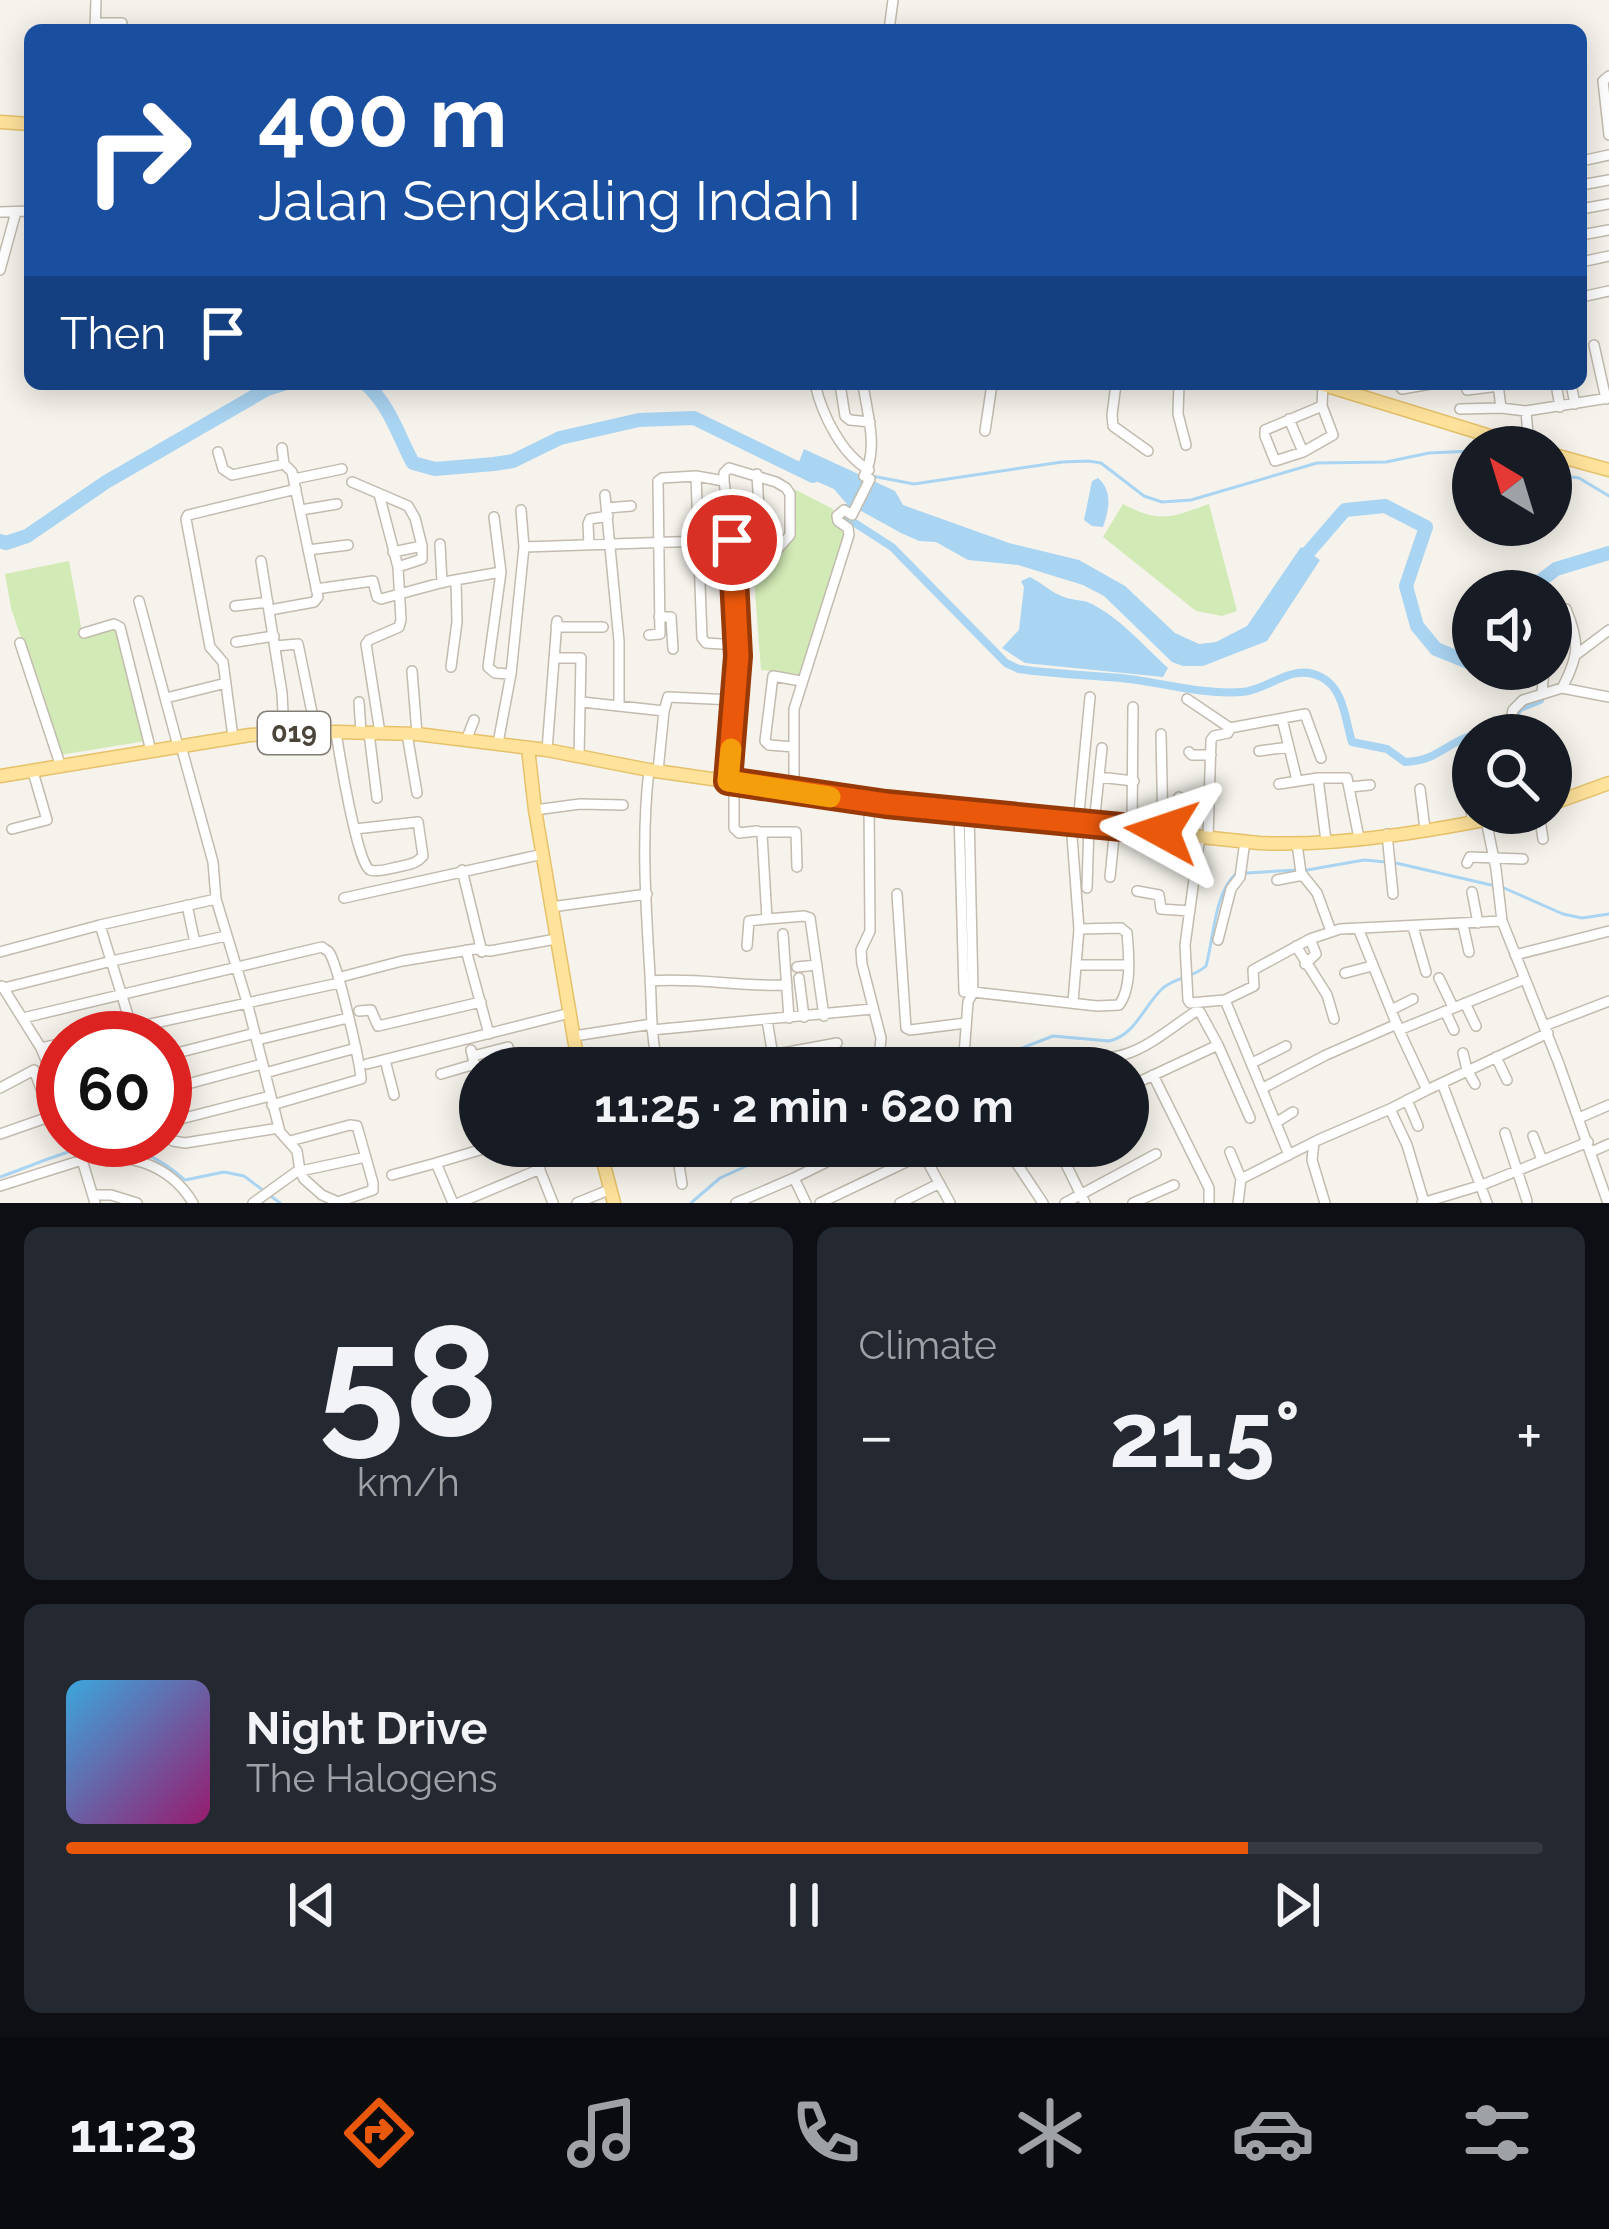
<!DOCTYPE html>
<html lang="en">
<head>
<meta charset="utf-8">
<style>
  :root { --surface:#171b24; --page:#242831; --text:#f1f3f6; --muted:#9ea1a6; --line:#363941; --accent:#ea580c }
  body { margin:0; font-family:Raleway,sans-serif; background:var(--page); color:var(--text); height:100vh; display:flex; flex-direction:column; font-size:45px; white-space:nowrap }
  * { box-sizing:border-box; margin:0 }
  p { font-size:39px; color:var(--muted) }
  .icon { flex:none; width:66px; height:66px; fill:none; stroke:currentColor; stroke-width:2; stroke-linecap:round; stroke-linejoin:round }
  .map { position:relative; height:1203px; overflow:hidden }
  .drawer { display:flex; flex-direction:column; gap:24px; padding:24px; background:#0d0f14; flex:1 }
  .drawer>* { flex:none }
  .banner { position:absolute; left:24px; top:24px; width:1563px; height:366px; border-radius:18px; box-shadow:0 6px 30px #0003; background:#1a4fa0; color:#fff; overflow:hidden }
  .needle { width:78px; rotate:322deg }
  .buttons { position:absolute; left:1452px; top:426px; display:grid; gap:24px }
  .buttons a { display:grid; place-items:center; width:120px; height:120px; border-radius:50%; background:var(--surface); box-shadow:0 6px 30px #0003; font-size:60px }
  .speed { position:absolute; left:36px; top:1011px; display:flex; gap:24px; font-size:60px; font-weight:700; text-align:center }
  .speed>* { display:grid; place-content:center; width:156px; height:156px; border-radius:50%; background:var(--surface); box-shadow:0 6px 30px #0003; line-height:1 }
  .speed .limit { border:18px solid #d22; background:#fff; color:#111 }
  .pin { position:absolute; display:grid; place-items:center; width:102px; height:102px; color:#fff; margin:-51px; border:6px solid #fff; border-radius:50%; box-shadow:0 3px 12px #0007 }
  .me { position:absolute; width:132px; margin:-66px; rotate:275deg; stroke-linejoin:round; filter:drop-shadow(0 0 9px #0008) }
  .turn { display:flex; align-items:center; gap:42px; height:252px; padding:0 36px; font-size:54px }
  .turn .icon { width:156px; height:156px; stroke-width:2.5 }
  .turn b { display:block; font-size:84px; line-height:102px }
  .then { display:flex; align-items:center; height:114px; padding:0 36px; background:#0003; gap:24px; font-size:45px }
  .big { font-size:90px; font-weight:700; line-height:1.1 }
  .drawer .card { flex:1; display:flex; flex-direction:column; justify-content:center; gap:18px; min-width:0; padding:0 42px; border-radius:18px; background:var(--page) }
  .drawer .dial { align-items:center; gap:0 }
  .dial b { font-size:156px; line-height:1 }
  .song { display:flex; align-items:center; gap:36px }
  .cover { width:144px; height:144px; border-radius:18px; background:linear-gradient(135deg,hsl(200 70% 55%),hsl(320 70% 35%)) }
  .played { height:12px; border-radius:6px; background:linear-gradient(90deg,var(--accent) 80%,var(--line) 80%) }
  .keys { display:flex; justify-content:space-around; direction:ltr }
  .heat { display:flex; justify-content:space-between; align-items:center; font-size:66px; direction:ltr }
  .drawer .tiles { flex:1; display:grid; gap:24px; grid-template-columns:1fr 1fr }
  .card:last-child { grid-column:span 2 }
  .trip { position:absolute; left:459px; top:1047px; width:690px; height:120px; border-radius:60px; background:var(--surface); box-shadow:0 6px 30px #0003; font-weight:700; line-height:120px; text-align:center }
  .menu { display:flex; height:192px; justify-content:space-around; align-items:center; background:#090b0e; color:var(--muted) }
  .menu .icon { width:84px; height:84px }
  .menu .on { color:var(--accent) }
  .menu b { font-size:54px; color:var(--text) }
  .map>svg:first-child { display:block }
  .green { fill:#d2eab5 }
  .water { fill:#a9d4f2 }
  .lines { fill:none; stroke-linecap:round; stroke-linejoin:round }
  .stream { stroke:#a9d4f2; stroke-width:3 }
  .canal { stroke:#a9d4f2; stroke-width:8 }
  .river { stroke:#a9d4f2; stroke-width:14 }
  .minor-casing { stroke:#c2bbae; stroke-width:12 }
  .major-casing { stroke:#e6c16a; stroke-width:15 }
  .minor { stroke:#fff; stroke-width:9 }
  .major { stroke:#ffe39c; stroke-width:12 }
  .route-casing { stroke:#983908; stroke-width:30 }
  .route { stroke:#ea580c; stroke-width:21 }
  .slow { stroke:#f59e0b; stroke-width:21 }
  .labels { text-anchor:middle; stroke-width:9; stroke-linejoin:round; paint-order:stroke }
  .shield { fill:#fff; stroke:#817c74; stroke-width:3 }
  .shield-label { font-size:27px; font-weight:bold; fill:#4b4439 }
</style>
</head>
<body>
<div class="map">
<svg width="1609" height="1203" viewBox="0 0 1609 1203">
  <rect width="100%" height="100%" fill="#f6f3ec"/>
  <path class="green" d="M 790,487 L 833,509 L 834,518 L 846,532 L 799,674 L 761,670 L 754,579 C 785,547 802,535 790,487 Z
    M 1123,504 C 1161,524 1171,517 1209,504 L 1237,611 L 1222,616 L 1196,611 L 1103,537 Z
    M 69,561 L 82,632 L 116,627 L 146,741 L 60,755 L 11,608 L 5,574 Z"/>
  <path class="water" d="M 804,449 L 895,491 L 903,505 L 1009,543 L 1079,560 L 1125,586 L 1175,633 L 1199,644 L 1216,642 L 1247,626 L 1301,547 L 1320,560 L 1267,641 L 1203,666 L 1183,666 L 1172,662 L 1104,596 L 1083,585 L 1018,565 L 968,560 L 936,542 L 919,541 L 901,533 L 845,502 L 834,489 L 795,472 Z
    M 1098,478 C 1113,491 1109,510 1103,527 L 1092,526 L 1084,520 L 1092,481 Z
    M 1030,577 C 1042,583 1052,593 1064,597 C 1074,601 1083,599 1092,604 C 1121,619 1144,646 1168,668 L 1163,677 L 1025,663 L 1002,648 L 1019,630 L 1024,587 L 1021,581 Z"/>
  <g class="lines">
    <path class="stream" d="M 1551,474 L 1579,478 L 1609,496
      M 872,476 L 914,484 L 1062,462 L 1088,461 L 1101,463 L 1144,496 L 1162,502 L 1191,500 L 1317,463 L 1386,462 L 1429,453 L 1473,451
      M 1396,863 L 1504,888 L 1563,914 L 1582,918 L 1609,914
      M 1307,870 L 1364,860 L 1386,862
      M 1247,873 L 1297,870
      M 890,1068 L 909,1060 L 944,1053 L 973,1051 L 1004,1055 L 1053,1036 L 1109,1041 C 1136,1035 1144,1005 1163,988 C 1176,977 1193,978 1206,966 C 1214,938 1214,892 1237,873
      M 0,1177 C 74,1151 117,1120 185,1180 L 224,1172 L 244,1176 L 280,1203
      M 691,1203 L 720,1178 L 753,1163 L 776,1146"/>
    <path class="canal" d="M 854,496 L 846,514 L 847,518 L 892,547 L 1006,663 L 1019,669 C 1053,674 1087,675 1121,678 C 1161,682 1201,695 1242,692 C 1269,690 1292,662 1321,677 C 1344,688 1345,720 1352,742 L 1387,749 L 1405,762 C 1437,761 1444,744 1473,735
      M 1516,713 L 1520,708 L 1540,700"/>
    <path class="river" d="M 366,384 C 390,406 398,435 413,463 L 435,469 L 494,464 L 513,461 L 560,438 L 639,420 L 694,418 L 813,476
      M 0,541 L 6,543 L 27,536 L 106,482 L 267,389 L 283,384
      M 1299,563 L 1345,510 L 1385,506 L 1426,527 L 1406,586 L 1417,626 L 1436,649 L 1473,664
      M 1527,591 L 1556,569 L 1609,553"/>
    <g class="minor-casing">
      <path id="minor" d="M 95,23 L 122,23
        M 95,30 L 96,0
        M 889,30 L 893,0
        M 1609,76 L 1603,81 L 1609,135
        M 1581,161 L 1609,155
        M 1581,185 L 1609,180
        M 1581,209 L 1609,204
        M 0,212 L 30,211
        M 1581,235 L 1609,230
        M 1581,262 L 1609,256
        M 0,270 L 16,212
        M 1581,297 L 1609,291
        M 1594,345 L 1606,399
        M 815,384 C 822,414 841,454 869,470
        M 840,384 L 845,416 L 850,420 L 870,422
        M 1116,384 L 1112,415 L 1113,426 L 1148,451
        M 1179,384 L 1178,414 L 1186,445
        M 1398,384 L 1402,389 L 1430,384
        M 1498,384 L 1501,408 L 1526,411
        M 1556,384 L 1560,407
        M 1571,384 L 1575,404
        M 1467,390 L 1499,386
        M 1322,406 L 1265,430 L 1265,436 L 1275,461 L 1303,452 L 1333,435 L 1322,406 L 1323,384
        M 1460,409 L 1501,408
        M 1289,419 L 1303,452
        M 985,431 L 992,384
        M 1529,447 L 1526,411 L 1609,398
        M 218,452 L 223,469 L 232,475 L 284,464
        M 757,474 L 762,564
        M 696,476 L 702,638 L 706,643 L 737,645
        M 294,479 L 342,469
        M 352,482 L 408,506 L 415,518 L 422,546
        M 379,494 L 398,567 L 401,620 L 399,627 L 369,640 L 366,644 L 380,733
        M 605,495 L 619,641 L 619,704
        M 607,508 L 631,506
        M 301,510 L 337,504
        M 494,517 L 501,572 L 488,667 L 495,673 L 511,674 L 498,743
        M 440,544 L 442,583
        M 589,545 L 588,524 L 590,519 L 608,516
        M 524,547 L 732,540
        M 308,550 L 348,545
        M 393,552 L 422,546 L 422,559 L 398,567
        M 261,561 L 282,693 L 284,733
        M 316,589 L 373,581 L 377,597 L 381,599 L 444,582 L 501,572
        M 139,601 L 178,746
        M 235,606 L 268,602
        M 270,610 L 314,602 L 318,597 L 292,472 L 284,464 L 282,448
        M 659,617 L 671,617 L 673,649
        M 1551,622 L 1562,609 L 1566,609 C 1580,643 1579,656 1562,688
        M 556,627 L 603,627
        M 84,633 L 114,624 L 120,627 L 151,751
        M 649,635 L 660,634 L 658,481 L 662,478 L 696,476 L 724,481
        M 236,642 L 274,636
        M 20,643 L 61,767
        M 275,646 L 298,644 L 316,732
        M 1577,654 L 1609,630
        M 554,658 L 581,658 L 579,756
        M 451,667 L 457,622 L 456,580
        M 412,671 L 417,734
        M 511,674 L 524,547 L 521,510
        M 1542,693 L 1544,669
        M 166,698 L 226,683
        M 1187,699 L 1230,728 L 1305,714 L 1321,758
        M 359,702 L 361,732
        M 582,702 L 664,711 L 658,771
        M 664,711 L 668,697 L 734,700
        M 1282,719 L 1297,780
        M 336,732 C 339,752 357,864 370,870 C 378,873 391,868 398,867 C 410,864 416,864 423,856 L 418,822 L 355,829
        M 369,733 L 377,798
        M 407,734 L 417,793
        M 1161,734 L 1163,831
        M 1518,735 L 1512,715 L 1513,710 L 1523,700 L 1562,688 L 1609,697
        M 233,737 L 223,662 L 210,647 L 186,519 L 188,515 L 296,489
        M 467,738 L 474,720
        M 181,746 L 213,862 L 216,899 L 247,1002 L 280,1132 L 297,1151 L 300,1171 L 304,1179 L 322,1195 L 338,1202 L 373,1190 L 373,1183 L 357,1126 L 350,1125 L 290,1141
        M 794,747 L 769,745 L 765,741 L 773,676 L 801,681
        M 547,750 L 557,621
        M 1259,751 L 1289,747
        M 1189,752 L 1192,755 L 1211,755
        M 649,770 C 641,837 646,908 650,975 C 652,1006 650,1038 659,1068
        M 1099,777 L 1134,781
        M 1318,778 L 1326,841
        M 1465,778 L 1473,822
        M 727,781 C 739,679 738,582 724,481 L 724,473 L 729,468 L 776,482 L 786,488 L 790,494 L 790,535 L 759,570 L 734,574
        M 734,782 L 734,828 L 739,833 L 757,831 L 762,834 L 767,919 L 804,916 L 810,918 L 824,1016
        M 1279,784 L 1318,778 L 1347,778 L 1359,838
        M 1350,787 L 1370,785
        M 1420,789 L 1425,829
        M 794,792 L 794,709 L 849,535 L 848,528 L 838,521 L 837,516 L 844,510 L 852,515 L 870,479 L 864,476 C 879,448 867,414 863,384
        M 1179,797 L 1179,833
        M 869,802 L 870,931 L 861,950 L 862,964 L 881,1038 L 878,1068
        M 535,810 L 580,804 L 623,805
        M 959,812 L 964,992
        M 1539,813 L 1543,839
        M 1486,820 L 1496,869 L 1502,921 L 1559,1064 L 1608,1203
        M 1071,823 L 1079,929 L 1073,1002
        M 1078,823 L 1090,697
        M 1094,824 L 1102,748
        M 12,829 L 47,820 L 33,772
        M 1132,829 L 1133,707
        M 760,832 L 796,832 L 797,867
        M 1387,834 L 1393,894
        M 1200,836 L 1185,945 L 1188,1000 L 1190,1003 L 1225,1000
        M 1208,837 L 1211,740 L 1214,736 L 1228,733 L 1230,728
        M 1297,844 L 1301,873 L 1317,893 L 1331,931
        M 1467,863 L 1470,857 L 1523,859
        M 462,870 L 482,952
        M 1110,877 L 1115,827
        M 1277,880 L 1303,875
        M 1087,888 L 1089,824
        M 1137,891 L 1159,895 L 1161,909 L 1190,911
        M 1472,892 L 1478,923
        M 897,894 L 906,1028 L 910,1030 L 966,1023
        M 344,898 L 543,854
        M 187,905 L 195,943
        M 551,907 L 647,894
        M 100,925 L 135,1038
        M 1463,925 L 1469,952
        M 1413,927 L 1426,972
        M 1358,928 L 1399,1030 L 1427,1090 L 1548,1033
        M 783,934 L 789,1018
        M 1218,940 L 1231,889 L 1240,877 L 1245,841
        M 747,946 L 749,921 L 767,919
        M 1296,946 L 1327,995 L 1334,1019
        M 466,950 L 489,1034
        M 0,952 L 100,925 L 216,899
        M 1515,955 L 1609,931
        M 1305,964 L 1316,954 L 1310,939
        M 1077,965 L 1127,965
        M 797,967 L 817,965
        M 1345,973 L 1372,966
        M 341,977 L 402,961 L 475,949 L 490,951 L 556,939
        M 799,978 L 804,1017
        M 1439,978 L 1453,1007
        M 650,981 C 696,977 741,987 787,985
        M 2,986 L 41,1048 L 63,1102
        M 4,988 L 112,961 L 226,936
        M 964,991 L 1097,1006 L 1119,1005 C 1132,988 1129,955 1127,933 L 1121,928 L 1079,929
        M 1465,1003 L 1476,1026
        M 1391,1010 L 1413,999
        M 359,1011 L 371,1010 L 378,1026 L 481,1002
        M 1445,1011 L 1454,1030
        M 23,1018 L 322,947 C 324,949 327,950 329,952 C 338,965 360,1062 361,1079 L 272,1105
        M 767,1020 L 775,1068
        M 1544,1026 L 1609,1001
        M 652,1030 L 872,1009
        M 1399,1030 L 1525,979
        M 574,1036 L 652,1024
        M 86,1038 L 339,983
        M 257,1040 L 348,1018
        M 41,1048 L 63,1043
        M 471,1050 L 480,1088
        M 1463,1053 L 1467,1070 L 1475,1084
        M 772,1055 L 837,1043
        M 165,1056 L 255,1033
        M 473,1056 L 508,1047 L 514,1068
        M 1496,1057 L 1507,1080
        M 385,1060 L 394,1095
        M 1252,1063 L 1286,1046
        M 367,1064 L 570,1013
        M 963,1068 L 968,1002 L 973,992 L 969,813
        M 1079,1068 C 1095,1059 1110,1059 1126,1054 C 1151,1046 1173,1026 1195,1012 L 1200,1012 L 1218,1045 L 1250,1118
        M 265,1073 L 356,1048
        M 441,1074 L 475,1064
        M 1153,1075 L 1209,1188 L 1209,1203
        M 1442,1083 L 1487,1203
        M 1128,1087 L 1218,1045
        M 0,1088 L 34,1070 L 51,1116
        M 1263,1088 L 1326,1055 L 1397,1024
        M 165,1090 L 262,1064
        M 1407,1100 L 1418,1126
        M 1390,1109 L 1407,1145 L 1424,1202
        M 1579,1118 L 1609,1105
        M 1277,1122 L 1293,1112
        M 165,1123 L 270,1096
        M 1128,1125 L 1141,1118
        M 165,1130 L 173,1141 L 185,1143 L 279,1128
        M 1505,1133 L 1527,1201
        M 0,1134 L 63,1112
        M 1533,1136 L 1542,1160
        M 76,1140 L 95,1203
        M 1314,1142 L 1312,1160 L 1325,1203
        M 676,1146 L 682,1184
        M 919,1146 L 950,1203
        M 1005,1146 L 1043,1203
        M 1057,1146 L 1085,1203
        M 1230,1152 L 1241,1179
        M 1591,1152 L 1609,1144
        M 533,1153 L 553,1203
        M 80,1155 C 125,1154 168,1161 193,1203
        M 1289,1155 L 1225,1000 L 1254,986 L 1253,970 L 1310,939 L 1340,929 L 1502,921
        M 1063,1158 L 1086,1146
        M 392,1175 L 436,1163
        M 794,1178 L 806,1203
        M 0,1186 L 82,1160
        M 93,1195 L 111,1195 L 137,1203
        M 253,1203 L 296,1172 L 366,1157
        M 453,1203 L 436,1163 L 483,1149
        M 459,1203 L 540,1169
        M 577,1203 L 611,1189
        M 736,1203 L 794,1178 L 859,1146
        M 820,1203 L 923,1154
        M 900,1203 L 938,1184
        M 1065,1203 L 1156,1154
        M 1133,1203 L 1174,1185
        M 1238,1203 L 1241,1179 L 1318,1140 L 1390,1109 L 1427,1090
        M 1422,1203 L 1482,1185 L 1588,1142"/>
    </g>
    <g class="major-casing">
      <path id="major" d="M 0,122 L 30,124
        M 1321,384 L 1526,447
        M 1551,454 L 1609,470
        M 528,748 L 535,810 L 579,1068
        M 0,776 L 250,735 L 336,732 L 417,734 L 547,750 L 649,770 L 886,804 L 1259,843 C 1341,847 1438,830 1519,813
        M 1551,804 L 1609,783
        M 599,1146 L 614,1203"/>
    </g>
    <use href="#minor" class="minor"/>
    <use href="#major" class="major"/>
  </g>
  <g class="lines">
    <g class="route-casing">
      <path id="route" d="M 732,540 L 738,656 L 728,781 L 886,804 L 1162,831"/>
    </g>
    <use href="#route" class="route"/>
    <path class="slow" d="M 731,749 L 728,781 L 830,797"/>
  </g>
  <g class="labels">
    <rect class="shield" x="258" y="712" width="72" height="42" rx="9"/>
    <g class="shield-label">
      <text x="294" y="742">019</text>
    </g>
  </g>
</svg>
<div class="buttons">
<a><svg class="needle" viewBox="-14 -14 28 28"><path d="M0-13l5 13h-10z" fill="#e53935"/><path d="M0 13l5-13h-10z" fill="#9ea1a6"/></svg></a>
<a><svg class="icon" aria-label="sound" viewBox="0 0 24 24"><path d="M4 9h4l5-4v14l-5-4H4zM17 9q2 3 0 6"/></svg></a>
<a><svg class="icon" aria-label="search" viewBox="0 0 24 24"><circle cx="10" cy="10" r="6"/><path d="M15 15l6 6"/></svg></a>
</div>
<div class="speed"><div class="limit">60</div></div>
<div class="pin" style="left:732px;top:540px;background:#d93025"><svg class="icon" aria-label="arrive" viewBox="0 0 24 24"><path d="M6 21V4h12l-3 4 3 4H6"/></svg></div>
<svg class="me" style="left:1162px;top:831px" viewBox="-20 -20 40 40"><path d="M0-17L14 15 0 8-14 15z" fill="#ea580c" stroke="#fff" stroke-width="4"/></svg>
<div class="trip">11:25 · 2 min · 620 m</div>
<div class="banner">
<div class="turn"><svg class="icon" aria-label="right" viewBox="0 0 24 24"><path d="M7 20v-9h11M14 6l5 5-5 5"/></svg><div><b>400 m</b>Jalan Sengkaling Indah I</div></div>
<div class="then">Then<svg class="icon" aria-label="arrive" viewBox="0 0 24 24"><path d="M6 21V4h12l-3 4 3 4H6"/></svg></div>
</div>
</div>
<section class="drawer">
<div class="tiles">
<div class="card dial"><b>58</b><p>km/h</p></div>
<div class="card"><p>Climate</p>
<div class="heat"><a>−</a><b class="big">21.5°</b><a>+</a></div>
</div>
<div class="card">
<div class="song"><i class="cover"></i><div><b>Night Drive</b><p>The Halogens</p></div></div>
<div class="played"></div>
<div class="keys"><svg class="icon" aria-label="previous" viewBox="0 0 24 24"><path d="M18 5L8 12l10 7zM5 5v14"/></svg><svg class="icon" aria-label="pause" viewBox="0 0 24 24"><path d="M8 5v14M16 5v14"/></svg><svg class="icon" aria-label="next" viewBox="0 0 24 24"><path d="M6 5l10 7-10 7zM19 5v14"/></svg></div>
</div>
</div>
</section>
<nav class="menu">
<b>11:23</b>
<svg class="icon on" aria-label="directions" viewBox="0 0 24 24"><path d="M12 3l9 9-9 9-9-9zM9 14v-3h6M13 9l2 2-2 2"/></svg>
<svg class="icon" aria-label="music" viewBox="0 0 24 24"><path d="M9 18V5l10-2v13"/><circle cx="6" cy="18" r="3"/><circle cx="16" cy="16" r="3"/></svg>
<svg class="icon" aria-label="phone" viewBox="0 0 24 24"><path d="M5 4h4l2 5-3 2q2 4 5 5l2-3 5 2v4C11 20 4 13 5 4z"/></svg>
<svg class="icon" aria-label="climate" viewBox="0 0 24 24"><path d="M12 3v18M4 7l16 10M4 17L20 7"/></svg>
<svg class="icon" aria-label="car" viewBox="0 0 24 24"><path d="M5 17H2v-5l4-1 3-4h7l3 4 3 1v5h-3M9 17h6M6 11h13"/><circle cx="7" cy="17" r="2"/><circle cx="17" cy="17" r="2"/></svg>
<svg class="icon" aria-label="filters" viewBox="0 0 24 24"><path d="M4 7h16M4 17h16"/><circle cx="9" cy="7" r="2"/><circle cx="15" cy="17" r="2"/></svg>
</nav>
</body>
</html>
